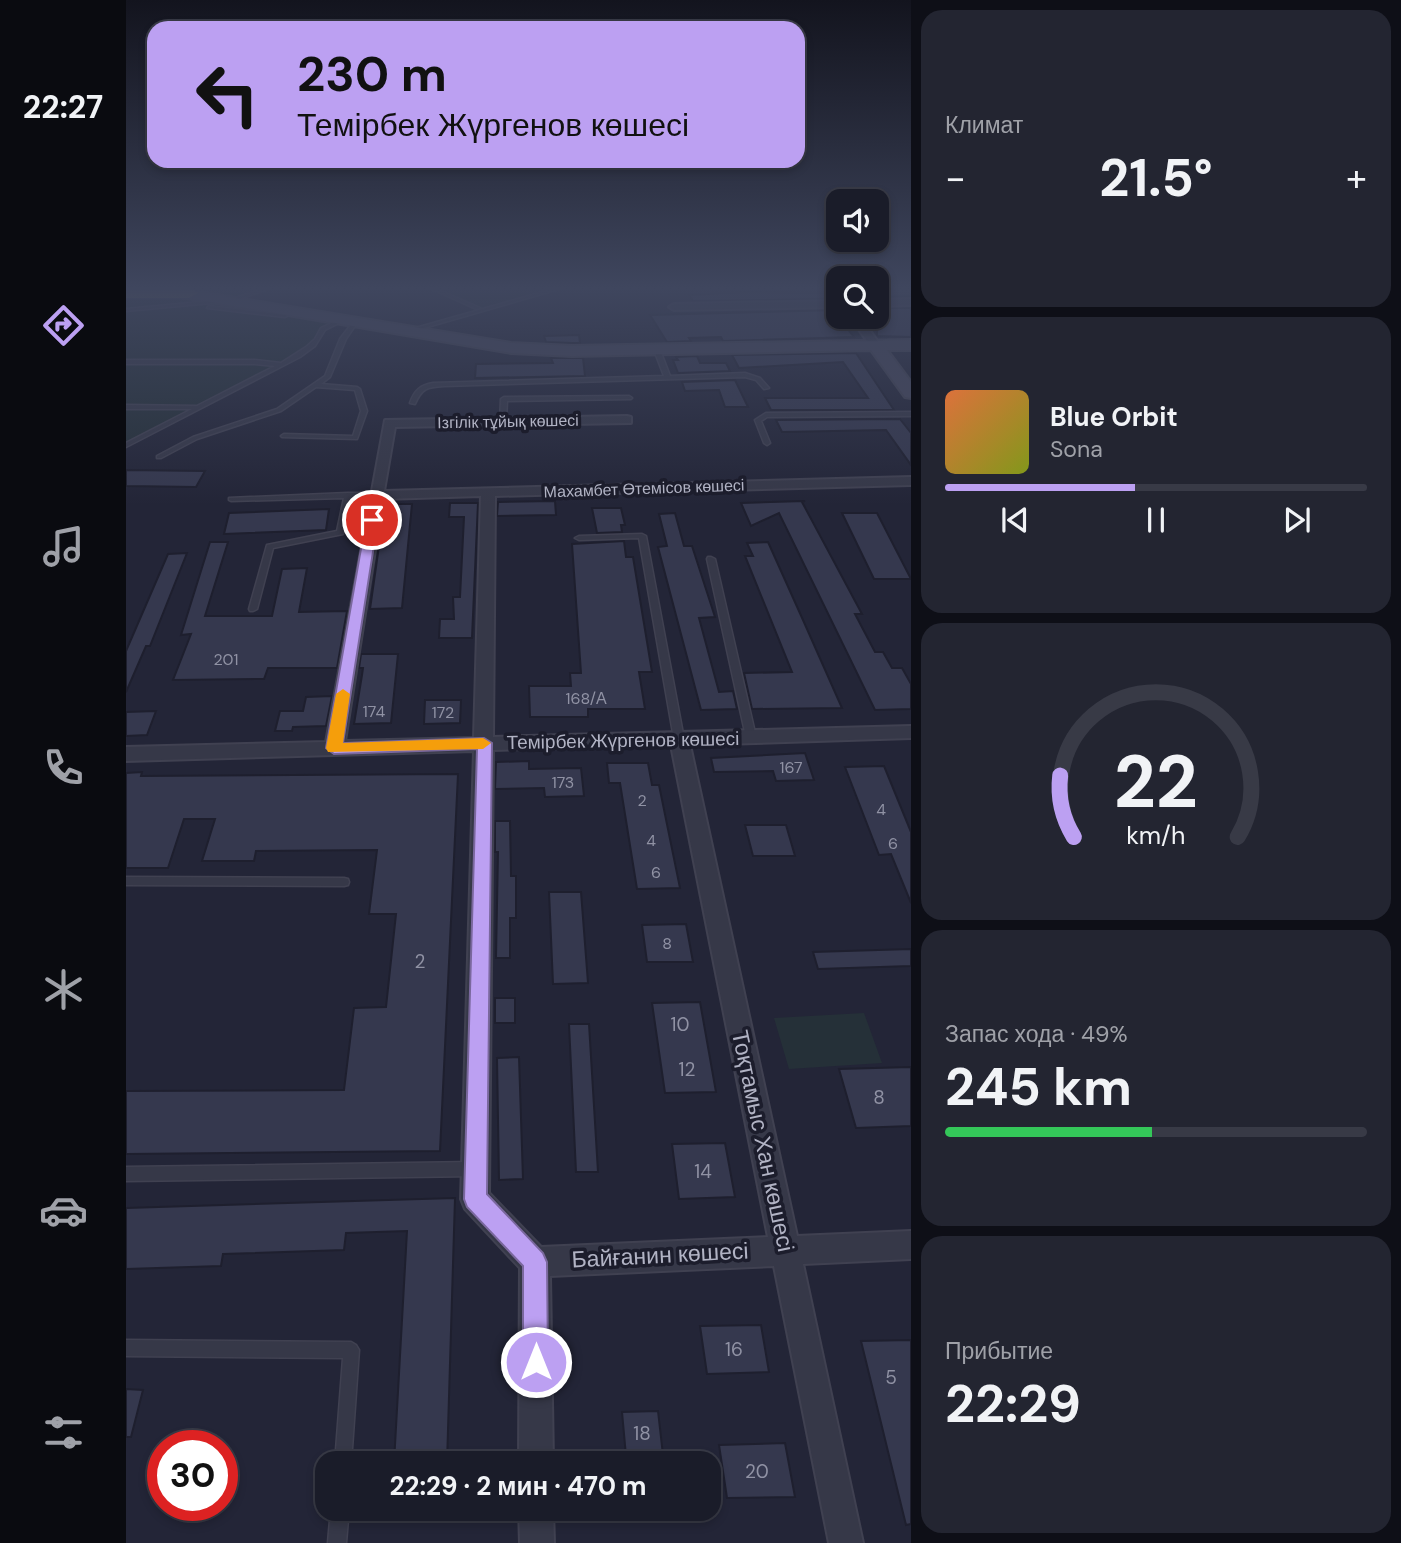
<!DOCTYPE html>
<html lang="ru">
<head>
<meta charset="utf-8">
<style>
  :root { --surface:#1a1c29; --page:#232531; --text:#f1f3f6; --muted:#9fa1a8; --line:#383a46; --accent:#bca0f2 }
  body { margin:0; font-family:"DM Sans",sans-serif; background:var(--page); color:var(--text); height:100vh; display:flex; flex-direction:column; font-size:26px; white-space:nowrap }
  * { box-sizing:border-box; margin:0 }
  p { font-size:23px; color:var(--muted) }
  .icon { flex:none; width:38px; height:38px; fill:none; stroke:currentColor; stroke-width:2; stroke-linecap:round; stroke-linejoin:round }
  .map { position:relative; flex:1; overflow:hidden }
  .panel { display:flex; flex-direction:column; gap:10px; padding:10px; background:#0e0f17; width:490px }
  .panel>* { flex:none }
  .banner { position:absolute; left:21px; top:21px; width:658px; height:147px; border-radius:21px; box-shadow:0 4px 10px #0003,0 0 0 2px var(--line); background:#bca0f2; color:#111; overflow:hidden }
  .fabs { position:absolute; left:700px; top:189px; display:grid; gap:14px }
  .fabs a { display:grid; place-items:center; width:63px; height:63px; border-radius:14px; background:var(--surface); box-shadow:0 4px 10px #0003,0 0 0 2px var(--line); font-size:35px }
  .speed { position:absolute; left:21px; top:1430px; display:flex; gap:14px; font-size:35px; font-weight:700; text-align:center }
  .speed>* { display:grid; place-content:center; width:91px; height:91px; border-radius:50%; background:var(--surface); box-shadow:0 4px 10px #0003,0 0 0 2px var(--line); line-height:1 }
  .speed .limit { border:10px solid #d22; background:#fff; color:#111 }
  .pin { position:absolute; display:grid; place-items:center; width:60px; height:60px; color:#fff; margin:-30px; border:4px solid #fff; border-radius:50%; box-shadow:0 2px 7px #0007 }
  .me { position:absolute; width:77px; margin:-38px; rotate:0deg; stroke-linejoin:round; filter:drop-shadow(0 0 5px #0008) }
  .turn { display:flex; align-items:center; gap:24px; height:147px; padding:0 35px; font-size:32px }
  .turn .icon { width:91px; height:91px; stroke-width:2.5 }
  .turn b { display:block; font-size:49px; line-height:60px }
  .big { font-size:52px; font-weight:700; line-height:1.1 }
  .panel .card { flex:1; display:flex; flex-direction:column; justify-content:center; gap:10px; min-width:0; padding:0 24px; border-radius:21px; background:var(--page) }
  .panel .dial { align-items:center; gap:0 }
  .dial svg { height:182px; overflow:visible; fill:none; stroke:var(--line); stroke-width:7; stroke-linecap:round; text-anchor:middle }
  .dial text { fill:var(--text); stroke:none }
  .song { display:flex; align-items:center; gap:21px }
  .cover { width:84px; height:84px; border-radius:10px; background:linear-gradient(135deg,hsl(20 70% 55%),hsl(70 70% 35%)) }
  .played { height:7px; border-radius:4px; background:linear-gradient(90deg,var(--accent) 45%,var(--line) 45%) }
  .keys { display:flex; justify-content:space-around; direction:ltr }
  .heat { display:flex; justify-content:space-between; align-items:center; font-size:38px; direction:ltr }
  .charge { height:10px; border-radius:5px; background:linear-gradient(90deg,#34c759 49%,var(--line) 0) }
  .trip { position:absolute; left:189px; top:1451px; width:406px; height:70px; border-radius:21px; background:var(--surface); box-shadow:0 4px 10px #0003,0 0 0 2px var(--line); font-weight:700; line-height:70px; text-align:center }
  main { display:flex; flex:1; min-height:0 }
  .dock { display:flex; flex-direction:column; width:126px; justify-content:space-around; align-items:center; background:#0a0b10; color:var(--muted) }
  .dock .icon { width:49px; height:49px }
  .dock .selected { color:var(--accent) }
  .dock b { font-size:32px; color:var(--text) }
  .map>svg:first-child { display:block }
  .green { fill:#253038 }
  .building { fill:#35384e; stroke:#1e1f2e; stroke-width:2 }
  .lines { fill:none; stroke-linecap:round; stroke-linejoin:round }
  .lane-casing { stroke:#404151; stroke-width:3 }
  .street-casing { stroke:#404151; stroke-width:4 }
  .secondary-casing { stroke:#404151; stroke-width:4 }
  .highway-casing { stroke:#3e404f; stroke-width:3 }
  .lane { fill:#363848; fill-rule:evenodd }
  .street { fill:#363848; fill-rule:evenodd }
  .secondary { fill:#45465a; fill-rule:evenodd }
  .highway { fill:#6d6b54; fill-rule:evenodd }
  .route { fill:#bca0f2; stroke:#7a689d; stroke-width:2 }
  .slow { fill:#f59e0b }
  .labels { text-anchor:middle; stroke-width:7; stroke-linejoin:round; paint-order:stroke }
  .far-street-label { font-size:16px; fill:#b1b3c4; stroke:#1c1d2c }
  .number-label { font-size:16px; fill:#9092a4 }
  .street-label { font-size:19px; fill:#b1b3c4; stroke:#1c1d2c }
  .near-number-label { font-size:19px; fill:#9092a4 }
  .near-street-label { font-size:23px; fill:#b1b3c4; stroke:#1c1d2c }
</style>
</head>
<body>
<main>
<nav class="dock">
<b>22:27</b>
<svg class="icon selected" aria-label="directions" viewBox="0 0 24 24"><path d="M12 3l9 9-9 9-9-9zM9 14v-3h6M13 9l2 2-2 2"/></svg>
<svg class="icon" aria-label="music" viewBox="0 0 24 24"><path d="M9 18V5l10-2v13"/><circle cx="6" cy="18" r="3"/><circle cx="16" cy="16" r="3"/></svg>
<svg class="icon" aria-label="phone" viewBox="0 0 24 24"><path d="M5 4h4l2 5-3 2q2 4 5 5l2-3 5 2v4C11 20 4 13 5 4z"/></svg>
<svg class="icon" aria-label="climate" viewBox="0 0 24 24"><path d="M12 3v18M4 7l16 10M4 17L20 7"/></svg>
<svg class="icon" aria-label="car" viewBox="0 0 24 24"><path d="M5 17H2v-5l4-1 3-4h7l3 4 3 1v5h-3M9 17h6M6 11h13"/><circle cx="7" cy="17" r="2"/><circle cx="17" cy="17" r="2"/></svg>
<svg class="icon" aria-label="filters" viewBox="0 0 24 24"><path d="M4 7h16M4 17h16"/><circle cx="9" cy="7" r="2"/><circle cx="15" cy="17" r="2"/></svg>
</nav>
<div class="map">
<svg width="785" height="1543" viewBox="0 0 785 1543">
  <rect width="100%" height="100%" fill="#232537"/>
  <path class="green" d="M 63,289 L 140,289 L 109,299 L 220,319 L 197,329 L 182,350 L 0,445 L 0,291 L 63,292 Z
    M 309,289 L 431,289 L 355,309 Z
    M 738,1013 L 756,1063 L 663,1069 L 648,1018 Z"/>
  <path class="building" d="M 751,289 L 785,289 L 785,296 L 751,297 Z
    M 620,292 L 698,293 L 702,299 L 567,301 L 563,295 Z
    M 751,308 L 785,308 L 785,337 L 751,336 Z
    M 711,310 L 712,317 L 728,337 L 597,341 L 595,337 L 563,338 L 565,341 L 541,342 L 524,315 Z
    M 453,335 L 454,343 L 446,343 L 420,342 L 418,336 Z
    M 730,353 L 768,410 L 645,410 L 639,398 L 742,398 L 717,362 L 613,368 L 606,355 Z
    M 571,356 L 574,363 L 600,363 L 604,371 L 552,373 L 547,360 L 552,360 L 550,357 Z
    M 425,358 L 457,358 L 459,376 L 349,378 L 350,364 L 427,363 Z
    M 609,380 L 622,407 L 599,407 L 593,390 L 559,391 L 556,382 Z
    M 774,419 L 785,433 L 785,465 L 760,430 L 656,432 L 650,420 Z
    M 0,470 L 79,471 L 70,487 L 0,486 Z
    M 429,501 L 430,515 L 371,516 L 372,502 Z
    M 679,501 L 676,502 L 736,614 L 729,614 L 749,652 L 757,652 L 766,668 L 776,668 L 785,684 L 785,709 L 749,710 L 653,513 L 625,526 L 615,503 Z
    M 324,503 L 352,503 L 346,638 L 313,638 L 314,619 L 328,619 L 327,597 L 334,597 L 338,517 L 323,517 Z
    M 259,504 L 286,504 L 276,608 L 244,609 Z
    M 466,508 L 495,508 L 499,525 L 495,525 L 496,532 L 471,533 Z
    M 203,509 L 200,530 L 98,534 L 103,513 Z
    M 549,513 L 558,546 L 566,546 L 589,617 L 573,618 L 593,692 L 607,691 L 611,709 L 575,710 L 532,547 L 541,546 L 533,514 Z
    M 716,513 L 751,513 L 785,579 L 748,579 Z
    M 498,541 L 500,557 L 507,557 L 526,672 L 513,672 L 519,709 L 462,709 L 462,717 L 404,717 L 403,686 L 445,686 L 444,673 L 455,673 L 446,544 Z
    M 84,542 L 102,542 L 79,616 L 146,616 L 156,569 L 181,568 L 173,612 L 221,611 L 211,668 L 142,668 L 138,679 L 47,680 L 65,634 L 55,635 Z
    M 642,542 L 677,620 L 716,708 L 626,709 L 618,673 L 666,672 L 619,556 L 627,556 L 621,543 Z
    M 61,553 L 24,646 L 20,646 L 0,692 L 0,651 L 42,554 Z
    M 235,654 L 272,654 L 265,723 L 228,724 L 236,675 L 237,668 L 233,668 Z
    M 206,696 L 200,726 L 167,727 L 166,731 L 149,731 L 154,711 L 177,711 L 180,697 Z
    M 299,700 L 335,700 L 334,723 L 298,724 Z
    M 30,711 L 21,735 L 0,736 L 0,712 Z
    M 679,753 L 688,780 L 650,781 L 647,771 L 588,772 L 585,758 Z
    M 403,761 L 403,769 L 455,768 L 458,796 L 419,797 L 418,788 L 369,789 L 370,762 Z
    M 481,763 L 522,763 L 526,785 L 533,785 L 554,888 L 511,889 L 494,783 L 483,783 Z
    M 758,766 L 785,832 L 785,903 L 765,854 L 753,855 L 719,767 Z
    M 16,772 L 15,776 L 332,774 L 314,1151 L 0,1154 L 0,1091 L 218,1090 L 228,1008 L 260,1007 L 270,914 L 243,914 L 251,850 L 130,851 L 128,861 L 76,861 L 89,819 L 58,819 L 42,868 L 0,868 L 0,773 Z
    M 369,821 L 384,821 L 385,876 L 390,876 L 390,918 L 384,918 L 384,958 L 370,958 L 372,852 L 369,852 Z
    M 619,825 L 660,825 L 669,856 L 627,856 Z
    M 423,892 L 455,892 L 462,983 L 427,984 Z
    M 560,924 L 567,962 L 521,962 L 516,925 Z
    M 785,949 L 785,966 L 692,969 L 687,952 Z
    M 369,998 L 389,998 L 389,1023 L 369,1023 Z
    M 574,1002 L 590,1092 L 539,1093 L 526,1003 Z
    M 443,1024 L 463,1024 L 472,1172 L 450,1172 Z
    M 393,1057 L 397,1179 L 373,1180 L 371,1058 Z
    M 785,1067 L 785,1126 L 730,1128 L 713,1069 Z
    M 599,1143 L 609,1197 L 553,1199 L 546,1144 Z
    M 329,1198 L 321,1463 L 268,1463 L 281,1231 L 220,1233 L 218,1250 L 97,1254 L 95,1266 L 0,1269 L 0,1208 Z
    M 635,1325 L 643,1372 L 581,1374 L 574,1326 Z
    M 785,1340 L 785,1524 L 780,1525 L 735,1341 Z
    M 0,1389 L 17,1390 L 5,1437 L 0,1437 Z
    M 532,1411 L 537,1455 L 500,1456 L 496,1412 Z
    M 659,1443 L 669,1497 L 601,1498 L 593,1445 Z"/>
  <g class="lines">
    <g class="lane-casing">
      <path id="lane" d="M 137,289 L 142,289 L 107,301 L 0,311 L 0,309 L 106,299 Z
        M 306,289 L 311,289 L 354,308 L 350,309 Z
        M 427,289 L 433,289 L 284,332 L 279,331 Z
        M 83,306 L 159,315 L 161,316 L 159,317 L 81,308 Z
        M 216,318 L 221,319 L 199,330 L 189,346 L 174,357 L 0,447 L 0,443 L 66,409 L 0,409 L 0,405 L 71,406 L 149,366 L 129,364 L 0,364 L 0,360 L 129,360 L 155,363 L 180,347 L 189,339 L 195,328 Z
        M 230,318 L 233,320 L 220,339 L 204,377 L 195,384 L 231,387 L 234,389 L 241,411 L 231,439 L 156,437 L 155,436 L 158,434 L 227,436 L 235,411 L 229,390 L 190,387 L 155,411 L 71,439 L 35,458 L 31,458 L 31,456 L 67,437 L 151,409 L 199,376 L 214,339 Z
        M 531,348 L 534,350 L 544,376 L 619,373 L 634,378 L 643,388 L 638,389 L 630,380 L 619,377 L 318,386 C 301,387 296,388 289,404 L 284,403 C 288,391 294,385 307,383 L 538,376 L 528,350 Z
        M 503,396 L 506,398 L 505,399 L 381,401 L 380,421 L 377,423 L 374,421 L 375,399 L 378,397 Z
        M 785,412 L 785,416 L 641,417 L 635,421 L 644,443 L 641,445 L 638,443 L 629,420 L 640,413 Z
        M 222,493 L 250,493 L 253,495 L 250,497 L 225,498 L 217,534 L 147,548 L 131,609 L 127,611 L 124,611 L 123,609 L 141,545 L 211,531 L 218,498 L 105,501 L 103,500 L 103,498 Z
        M 516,534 L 520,536 L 558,739 L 553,742 L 548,739 L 513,538 L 453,540 L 449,538 L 453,536 Z
        M 582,557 L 585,557 L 589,559 L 630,737 L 625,740 L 620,737 L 581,559 Z
        M 0,877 L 218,878 L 222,879 L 223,882 L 222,885 L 218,886 L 0,885 Z
        M 349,1162 L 354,1164 L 356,1169 L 354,1174 L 349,1176 L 0,1181 L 0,1167 Z
        M 0,1340 L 225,1342 L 230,1345 L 233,1350 L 225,1463 L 209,1463 L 217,1358 L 0,1356 Z
        M 205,1508 L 223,1508 L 220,1543 L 202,1543 Z"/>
    </g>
    <g class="street-casing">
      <path id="street" d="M 785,299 L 785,305 L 751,306 L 751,300 Z
        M 712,301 L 712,307 L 548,310 L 543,307 L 548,304 Z
        M 724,317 L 734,317 L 755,346 L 754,348 L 746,348 Z
        M 501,416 L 505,417 L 505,423 L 269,427 L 258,491 L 785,477 L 785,485 L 369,496 L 367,737 L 785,726 L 785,738 L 564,745 L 671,1236 L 785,1231 L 785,1259 L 677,1264 L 737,1543 L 703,1543 L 648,1266 L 424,1276 L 427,1463 L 393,1463 L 394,1268 L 339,1209 L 335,1199 L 348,751 L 0,761 L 0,747 L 200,742 L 259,420 ZM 355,496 L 348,738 L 219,741 L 257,499 ZM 545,745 L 642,1237 L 415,1247 L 363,1193 L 367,750 Z
        M 393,1508 L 427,1508 L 428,1543 L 394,1543 Z"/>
    </g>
    <g class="secondary-casing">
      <path id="secondary" d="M 25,289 L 54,289 L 385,343 L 446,346 L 785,340 L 785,350 L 761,350 L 785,382 L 785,398 L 779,397 L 745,350 L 446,356 L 385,353 L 32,293 Z"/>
    </g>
    <g class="highway-casing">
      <path id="highway" d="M 0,289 L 66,289 L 72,293 L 63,298 L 0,298 Z"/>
    </g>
    <use href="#lane" class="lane"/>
    <use href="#street" class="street"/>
    <use href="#secondary" class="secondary"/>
    <use href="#highway" class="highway"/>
  </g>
  <linearGradient id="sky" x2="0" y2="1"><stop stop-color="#13141e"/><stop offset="0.57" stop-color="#3f465e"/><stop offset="1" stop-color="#3f465e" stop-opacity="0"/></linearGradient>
  <rect width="785" height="505" fill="url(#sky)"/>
  <path class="route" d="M 246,517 L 252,520 L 217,743 L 358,738 L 366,743 L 361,1194 L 417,1253 L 421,1262 L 422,1362 L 419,1372 L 410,1375 L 400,1372 L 397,1362 L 397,1266 L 341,1207 L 338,1199 L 351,749 L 208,754 L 200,748 L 240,520 Z"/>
  <path class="slow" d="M 217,689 L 224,694 L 217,743 L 357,738 L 365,743 L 357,749 L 202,752 L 200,748 L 210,694 Z"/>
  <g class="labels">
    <g class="far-street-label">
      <text transform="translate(382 421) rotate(-1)" y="6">Ізгілік тұйық көшесі</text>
      <text transform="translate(518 488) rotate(-2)" y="6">Махамбет Өтемісов көшесі</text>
    </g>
    <g class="number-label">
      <text x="100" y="665">201</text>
      <text x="460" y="704">168/А</text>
      <text x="248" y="717">174</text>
      <text x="317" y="718">172</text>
      <text x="665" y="773">167</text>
      <text x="437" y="788">173</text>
      <text x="516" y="806">2</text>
      <text x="755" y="815">4</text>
      <text x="525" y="846">4</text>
      <text x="767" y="849">6</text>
      <text x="530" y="878">6</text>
      <text x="541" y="949">8</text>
    </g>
    <g class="street-label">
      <text transform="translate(497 740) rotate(-1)" y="7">Темірбек Жүргенов көшесі</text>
    </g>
    <g class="near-number-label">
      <text x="294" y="968">2</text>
      <text x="554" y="1031">10</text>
      <text x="561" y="1076">12</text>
      <text x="753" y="1104">8</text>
      <text x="577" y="1178">14</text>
      <text x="608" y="1356">16</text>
      <text x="765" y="1384">5</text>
      <text x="516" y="1440">18</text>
      <text x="631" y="1478">20</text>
    </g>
    <g class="near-street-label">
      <text transform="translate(637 1141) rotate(78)" y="8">Тоқтамыс Хан көшесі</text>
      <text transform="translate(534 1255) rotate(-3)" y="8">Байғанин көшесі</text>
    </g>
  </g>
</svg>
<div class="fabs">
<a><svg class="icon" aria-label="sound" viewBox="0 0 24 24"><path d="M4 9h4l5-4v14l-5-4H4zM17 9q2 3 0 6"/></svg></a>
<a><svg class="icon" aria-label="search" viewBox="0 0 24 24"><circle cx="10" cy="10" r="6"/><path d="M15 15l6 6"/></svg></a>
</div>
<div class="speed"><div class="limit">30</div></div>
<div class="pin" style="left:246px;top:520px;background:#d93025"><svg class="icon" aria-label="arrive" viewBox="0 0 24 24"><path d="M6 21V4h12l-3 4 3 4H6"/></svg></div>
<svg class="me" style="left:410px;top:1362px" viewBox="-20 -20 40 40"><circle r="17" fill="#bca0f2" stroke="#fff" stroke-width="3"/><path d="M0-11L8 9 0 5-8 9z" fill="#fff"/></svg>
<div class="trip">22:29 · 2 мин · 470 m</div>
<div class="banner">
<div class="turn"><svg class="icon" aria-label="left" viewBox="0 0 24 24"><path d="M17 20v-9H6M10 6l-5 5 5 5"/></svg><div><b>230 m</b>Темірбек Жүргенов көшесі</div></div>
</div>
</div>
<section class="panel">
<div class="card"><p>Климат</p>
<div class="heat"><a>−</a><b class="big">21.5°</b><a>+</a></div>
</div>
<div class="card">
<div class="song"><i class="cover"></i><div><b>Blue Orbit</b><p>Sona</p></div></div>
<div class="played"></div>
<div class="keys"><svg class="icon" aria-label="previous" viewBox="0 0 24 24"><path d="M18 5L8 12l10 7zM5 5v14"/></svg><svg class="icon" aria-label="pause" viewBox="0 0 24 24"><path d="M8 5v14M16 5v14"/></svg><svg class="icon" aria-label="next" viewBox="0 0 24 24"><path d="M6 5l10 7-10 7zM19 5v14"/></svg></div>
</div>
<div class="card dial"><svg viewBox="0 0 100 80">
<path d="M14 69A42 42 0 1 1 86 69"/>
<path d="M14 69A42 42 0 0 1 8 42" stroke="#bca0f2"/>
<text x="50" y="56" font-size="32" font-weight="700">22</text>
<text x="50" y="72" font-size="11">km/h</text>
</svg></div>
<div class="card"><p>Запас хода · 49%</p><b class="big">245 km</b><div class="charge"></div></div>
<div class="card"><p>Прибытие</p><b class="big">22:29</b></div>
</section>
</main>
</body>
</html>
